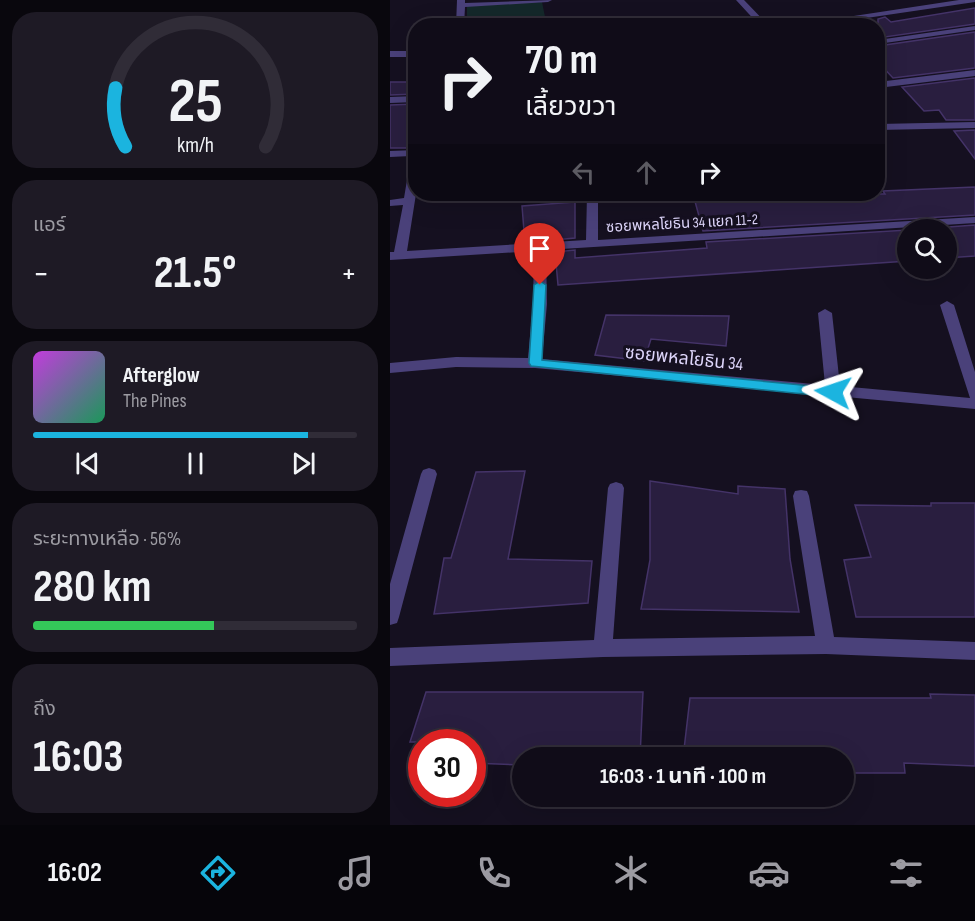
<!DOCTYPE html>
<html lang="th">
<head>
<meta charset="utf-8">
<style>
  :root { --surface:#100c18; --page:#1e1a25; --text:#f1f3f6; --muted:#9c9ba2; --line:#302c37; --accent:#1bb4df }
  body { margin:0; font-family:"Sofia Sans Condensed","Noto Sans Thai",sans-serif; background:var(--page); color:var(--text); height:100vh; display:flex; flex-direction:column; font-size:22px; white-space:nowrap }
  * { box-sizing:border-box; margin:0 }
  p { font-size:20px; color:var(--muted) }
  .icon { flex:none; width:33px; height:33px; fill:none; stroke:currentColor; stroke-width:2; stroke-linecap:round; stroke-linejoin:round }
  .map { position:relative; flex:1; overflow:hidden }
  .drawer { display:flex; flex-direction:column; gap:12px; padding:12px; background:#09070d; width:390px }
  .drawer>* { flex:none }
  .top-card { position:absolute; left:18px; top:18px; width:477px; height:183px; border-radius:24px; box-shadow:0 6px 24px #0002,0 0 0 2px var(--line); background:#100c18; color:var(--text); overflow:hidden }
  .buttons { position:absolute; left:507px; top:219px; display:grid; gap:12px }
  .buttons a { display:grid; place-items:center; width:60px; height:60px; border-radius:50%; background:var(--surface); box-shadow:0 6px 24px #0002,0 0 0 2px var(--line); font-size:30px }
  .speed { position:absolute; left:18px; top:729px; display:flex; gap:12px; font-size:30px; font-weight:700; text-align:center }
  .speed>* { display:grid; place-content:center; width:78px; height:78px; border-radius:50%; background:var(--surface); box-shadow:0 6px 24px #0002,0 0 0 2px var(--line); line-height:1 }
  .speed .limit { border:9px solid #d22; background:#fff; color:#111 }
  .pin { position:absolute; display:grid; place-items:center; width:51px; height:51px; color:#fff; margin:-62px -26px; border-radius:50% 50% 50% 0; rotate:-45deg; box-shadow:0 0 6px #0007 }
  .pin .icon { rotate:45deg }
  .me { position:absolute; width:66px; margin:-33px; rotate:275deg; stroke-linejoin:round; filter:drop-shadow(0 0 4px #0008) }
  .turn { display:flex; align-items:center; gap:21px; height:126px; padding:0 18px; font-size:27px }
  .turn .icon { width:78px; height:78px; stroke-width:2.5 }
  .turn b { display:block; font-size:42px; line-height:51px }
  .lanes { display:flex; align-items:center; height:57px; padding:0 18px; background:#0003; justify-content:center; gap:30px; direction:ltr }
  .lanes .off { opacity:.35 }
  .big { font-size:45px; font-weight:700; line-height:1.1 }
  .drawer .widget { flex:1; display:flex; flex-direction:column; justify-content:center; gap:9px; min-width:0; padding:0 21px; border-radius:24px; background:var(--page) }
  .drawer .dial { align-items:center; gap:0 }
  .dial svg { height:156px; overflow:visible; fill:none; stroke:var(--line); stroke-width:7; stroke-linecap:round; text-anchor:middle }
  .dial text { fill:var(--text); stroke:none }
  .song { display:flex; align-items:center; gap:18px }
  .cover { width:72px; height:72px; border-radius:9px; background:linear-gradient(135deg,hsl(290 70% 55%),hsl(150 70% 35%)) }
  .played { height:6px; border-radius:3px; background:linear-gradient(90deg,var(--accent) 85%,var(--line) 85%) }
  .keys { display:flex; justify-content:space-around; direction:ltr }
  .heat { display:flex; justify-content:space-between; align-items:center; font-size:33px; direction:ltr }
  .charge { height:9px; border-radius:4px; background:linear-gradient(90deg,#34c759 56%,var(--line) 0) }
  .trip { position:absolute; left:122px; top:747px; width:342px; height:60px; border-radius:30px; background:var(--surface); box-shadow:0 6px 24px #0002,0 0 0 2px var(--line); font-weight:700; line-height:60px; text-align:center }
  .tab-bar { display:flex; height:96px; justify-content:space-around; align-items:center; background:#06050a; color:var(--muted) }
  .tab-bar .icon { width:42px; height:42px }
  .tab-bar .current { color:var(--accent) }
  .tab-bar b { font-size:27px; color:var(--text) }
  main { display:flex; flex:1; min-height:0 }
  .map>svg:first-child { display:block }
  .green { fill:#14282a }
  .building { fill:#291e3f; stroke:#443368; stroke-width:1.5 }
  .lines { fill:none; stroke-linecap:round; stroke-linejoin:round }
  .service { fill:#4a417a; fill-rule:evenodd }
  .minor { fill:#4a417a; fill-rule:evenodd }
  .route { fill:#1bb4df; stroke:#127591; stroke-width:1.5 }
  .labels { text-anchor:middle; stroke-width:6; stroke-linejoin:round; paint-order:stroke }
  .far-street-label { font-size:15px; fill:#ddd5fa; stroke:#151020 }
  .street-label { font-size:18px; fill:#ddd5fa; stroke:#151020 }
</style>
</head>
<body>
<main>
<section class="drawer">
<div class="widget dial"><svg viewBox="0 0 100 80">
<path d="M14 69A42 42 0 1 1 86 69"/>
<path d="M14 69A42 42 0 0 1 9 39" stroke="#1bb4df"/>
<text x="50" y="56" font-size="32" font-weight="700">25</text>
<text x="50" y="72" font-size="11">km/h</text>
</svg></div>
<div class="widget"><p>แอร์</p>
<div class="heat"><a>−</a><b class="big">21.5°</b><a>+</a></div>
</div>
<div class="widget">
<div class="song"><i class="cover"></i><div><b>Afterglow</b><p>The Pines</p></div></div>
<div class="played"></div>
<div class="keys"><svg class="icon" aria-label="previous" viewBox="0 0 24 24"><path d="M18 5L8 12l10 7zM5 5v14"/></svg><svg class="icon" aria-label="pause" viewBox="0 0 24 24"><path d="M8 5v14M16 5v14"/></svg><svg class="icon" aria-label="next" viewBox="0 0 24 24"><path d="M6 5l10 7-10 7zM19 5v14"/></svg></div>
</div>
<div class="widget"><p>ระยะทางเหลือ · 56%</p><b class="big">280 km</b><div class="charge"></div></div>
<div class="widget"><p>ถึง</p><b class="big">16:03</b></div>
</section>
<div class="map">
<svg width="585" height="825" viewBox="0 0 585 825">
  <rect width="100%" height="100%" fill="#151020"/>
  <path class="green" d="M 152,2 L 156,22 L 77,26 L 77,6 Z"/>
  <path class="building" d="M 585,8 L 585,24 L 488,38 L 488,19 L 495,17 L 501,22 Z
    M 585,32 L 585,68 L 503,78 L 488,62 L 488,46 Z
    M 585,78 L 585,120 L 556,120 L 549,110 L 534,111 L 512,87 Z
    M 0,82 L 26,82 L 26,94 L 0,95 Z
    M 26,104 L 26,148 L 0,148 L 0,105 Z
    M 585,130 L 585,159 L 564,131 Z
    M 585,187 L 585,215 L 313,231 L 303,194 L 495,194 L 493,191 Z
    M 185,202 L 185,238 L 164,240 L 163,229 L 134,231 L 132,206 Z
    M 585,225 L 585,256 L 556,258 L 556,230 L 518,230 Z
    M 518,230 L 518,261 L 168,285 L 165,252 L 185,250 L 185,258 L 317,248 L 316,242 Z
    M 216,315 L 339,316 L 336,346 L 261,339 L 254,361 L 205,355 Z
    M 135,471 L 118,559 L 202,561 L 198,603 L 44,614 L 54,558 L 61,558 L 86,472 Z
    M 260,481 L 348,494 L 348,486 L 395,489 L 400,559 L 409,612 L 251,609 L 260,560 Z
    M 541,503 L 585,503 L 585,617 L 466,617 L 454,560 L 481,557 L 465,505 L 541,506 Z
    M 36,692 L 253,692 L 250,758 L 132,758 L 132,765 L 82,763 L 82,742 L 20,742 Z
    M 540,694 L 585,695 L 585,766 L 514,763 L 515,773 L 453,773 L 453,758 L 293,758 L 300,698 L 541,698 Z"/>
  <g class="lines">
    <path class="service" d="M 67,0 L 75,0 L 75,3 L 162,0 L 158,2 L 75,7 L 74,26 L 66,26 Z"/>
    <path class="minor" d="M 346,0 L 354,0 L 379,26 L 370,26 Z
      M 569,0 L 585,0 L 585,2 L 422,26 L 398,26 Z
      M 585,26 L 585,30 L 488,44 L 488,40 Z
      M 0,51 L 26,51 L 26,57 L 0,57 Z
      M 585,70 L 585,76 L 488,88 L 488,82 Z
      M 26,96 L 26,102 L 0,103 L 0,97 Z
      M 585,122 L 585,128 L 488,130 L 488,124 Z
      M 26,150 L 26,194 L 17,251 L 196,240 L 197,194 L 208,194 L 208,240 L 585,217 L 585,223 L 156,250 L 157,304 L 152,359 L 435,385 L 428,313 L 435,309 L 442,313 L 450,386 L 580,398 L 550,305 L 557,301 L 564,305 L 585,372 L 585,409 L 145,368 L 66,367 L 0,373 L 0,363 L 66,357 L 138,358 L 143,304 L 144,251 L 0,260 L 0,252 L 4,252 L 13,205 L 0,206 L 0,200 L 14,198 L 21,156 L 0,157 L 0,151 Z
      M 39,468 L 45,470 L 47,474 L 9,617 L 7,623 L 0,625 L 0,584 L 31,474 L 33,470 Z
      M 226,482 L 232,484 L 234,488 L 223,639 L 425,636 L 403,496 L 405,491 L 411,490 L 417,491 L 419,496 L 444,637 L 585,642 L 585,660 L 436,654 L 213,657 L 0,666 L 0,648 L 204,640 L 218,488 L 220,484 Z"/>
  </g>
  <path class="route" d="M 150,281 L 156,285 L 152,360 L 443,388 L 450,392 L 443,397 L 141,366 L 139,363 L 144,285 Z"/>
  <g class="labels">
    <g class="far-street-label">
      <text transform="translate(292 223) rotate(-3)" y="5">ซอยพหลโยธิน 34 แยก 11-2</text>
    </g>
    <g class="street-label">
      <text transform="translate(294 358) rotate(6)" y="6">ซอยพหลโยธิน 34</text>
    </g>
  </g>
</svg>
<div class="buttons">
<a><svg class="icon" aria-label="search" viewBox="0 0 24 24"><circle cx="10" cy="10" r="6"/><path d="M15 15l6 6"/></svg></a>
</div>
<div class="speed"><div class="limit">30</div></div>
<div class="pin" style="left:150px;top:285px;background:#d93025"><svg class="icon" aria-label="arrive" viewBox="0 0 24 24"><path d="M6 21V4h12l-3 4 3 4H6"/></svg></div>
<svg class="me" style="left:443px;top:392px" viewBox="-20 -20 40 40"><path d="M0-17L14 15 0 8-14 15z" fill="#1bb4df" stroke="#fff" stroke-width="4"/></svg>
<div class="trip">16:03 · 1 นาที · 100 m</div>
<div class="top-card">
<div class="turn"><svg class="icon" aria-label="right" viewBox="0 0 24 24"><path d="M7 20v-9h11M14 6l5 5-5 5"/></svg><div><b>70 m</b>เลี้ยวขวา</div></div>
<div class="lanes"><svg class="icon off" aria-label="left" viewBox="0 0 24 24"><path d="M17 20v-9H6M10 6l-5 5 5 5"/></svg><svg class="icon off" aria-label="ahead" viewBox="0 0 24 24"><path d="M12 20V5M6 11l6-6 6 6"/></svg><svg class="icon" aria-label="right" viewBox="0 0 24 24"><path d="M7 20v-9h11M14 6l5 5-5 5"/></svg></div>
</div>
</div>
</main>
<nav class="tab-bar">
<b>16:02</b>
<svg class="icon current" aria-label="directions" viewBox="0 0 24 24"><path d="M12 3l9 9-9 9-9-9zM9 14v-3h6M13 9l2 2-2 2"/></svg>
<svg class="icon" aria-label="music" viewBox="0 0 24 24"><path d="M9 18V5l10-2v13"/><circle cx="6" cy="18" r="3"/><circle cx="16" cy="16" r="3"/></svg>
<svg class="icon" aria-label="phone" viewBox="0 0 24 24"><path d="M5 4h4l2 5-3 2q2 4 5 5l2-3 5 2v4C11 20 4 13 5 4z"/></svg>
<svg class="icon" aria-label="climate" viewBox="0 0 24 24"><path d="M12 3v18M4 7l16 10M4 17L20 7"/></svg>
<svg class="icon" aria-label="car" viewBox="0 0 24 24"><path d="M5 17H2v-5l4-1 3-4h7l3 4 3 1v5h-3M9 17h6M6 11h13"/><circle cx="7" cy="17" r="2"/><circle cx="17" cy="17" r="2"/></svg>
<svg class="icon" aria-label="filters" viewBox="0 0 24 24"><path d="M4 7h16M4 17h16"/><circle cx="9" cy="7" r="2"/><circle cx="15" cy="17" r="2"/></svg>
</nav>
</body>
</html>
